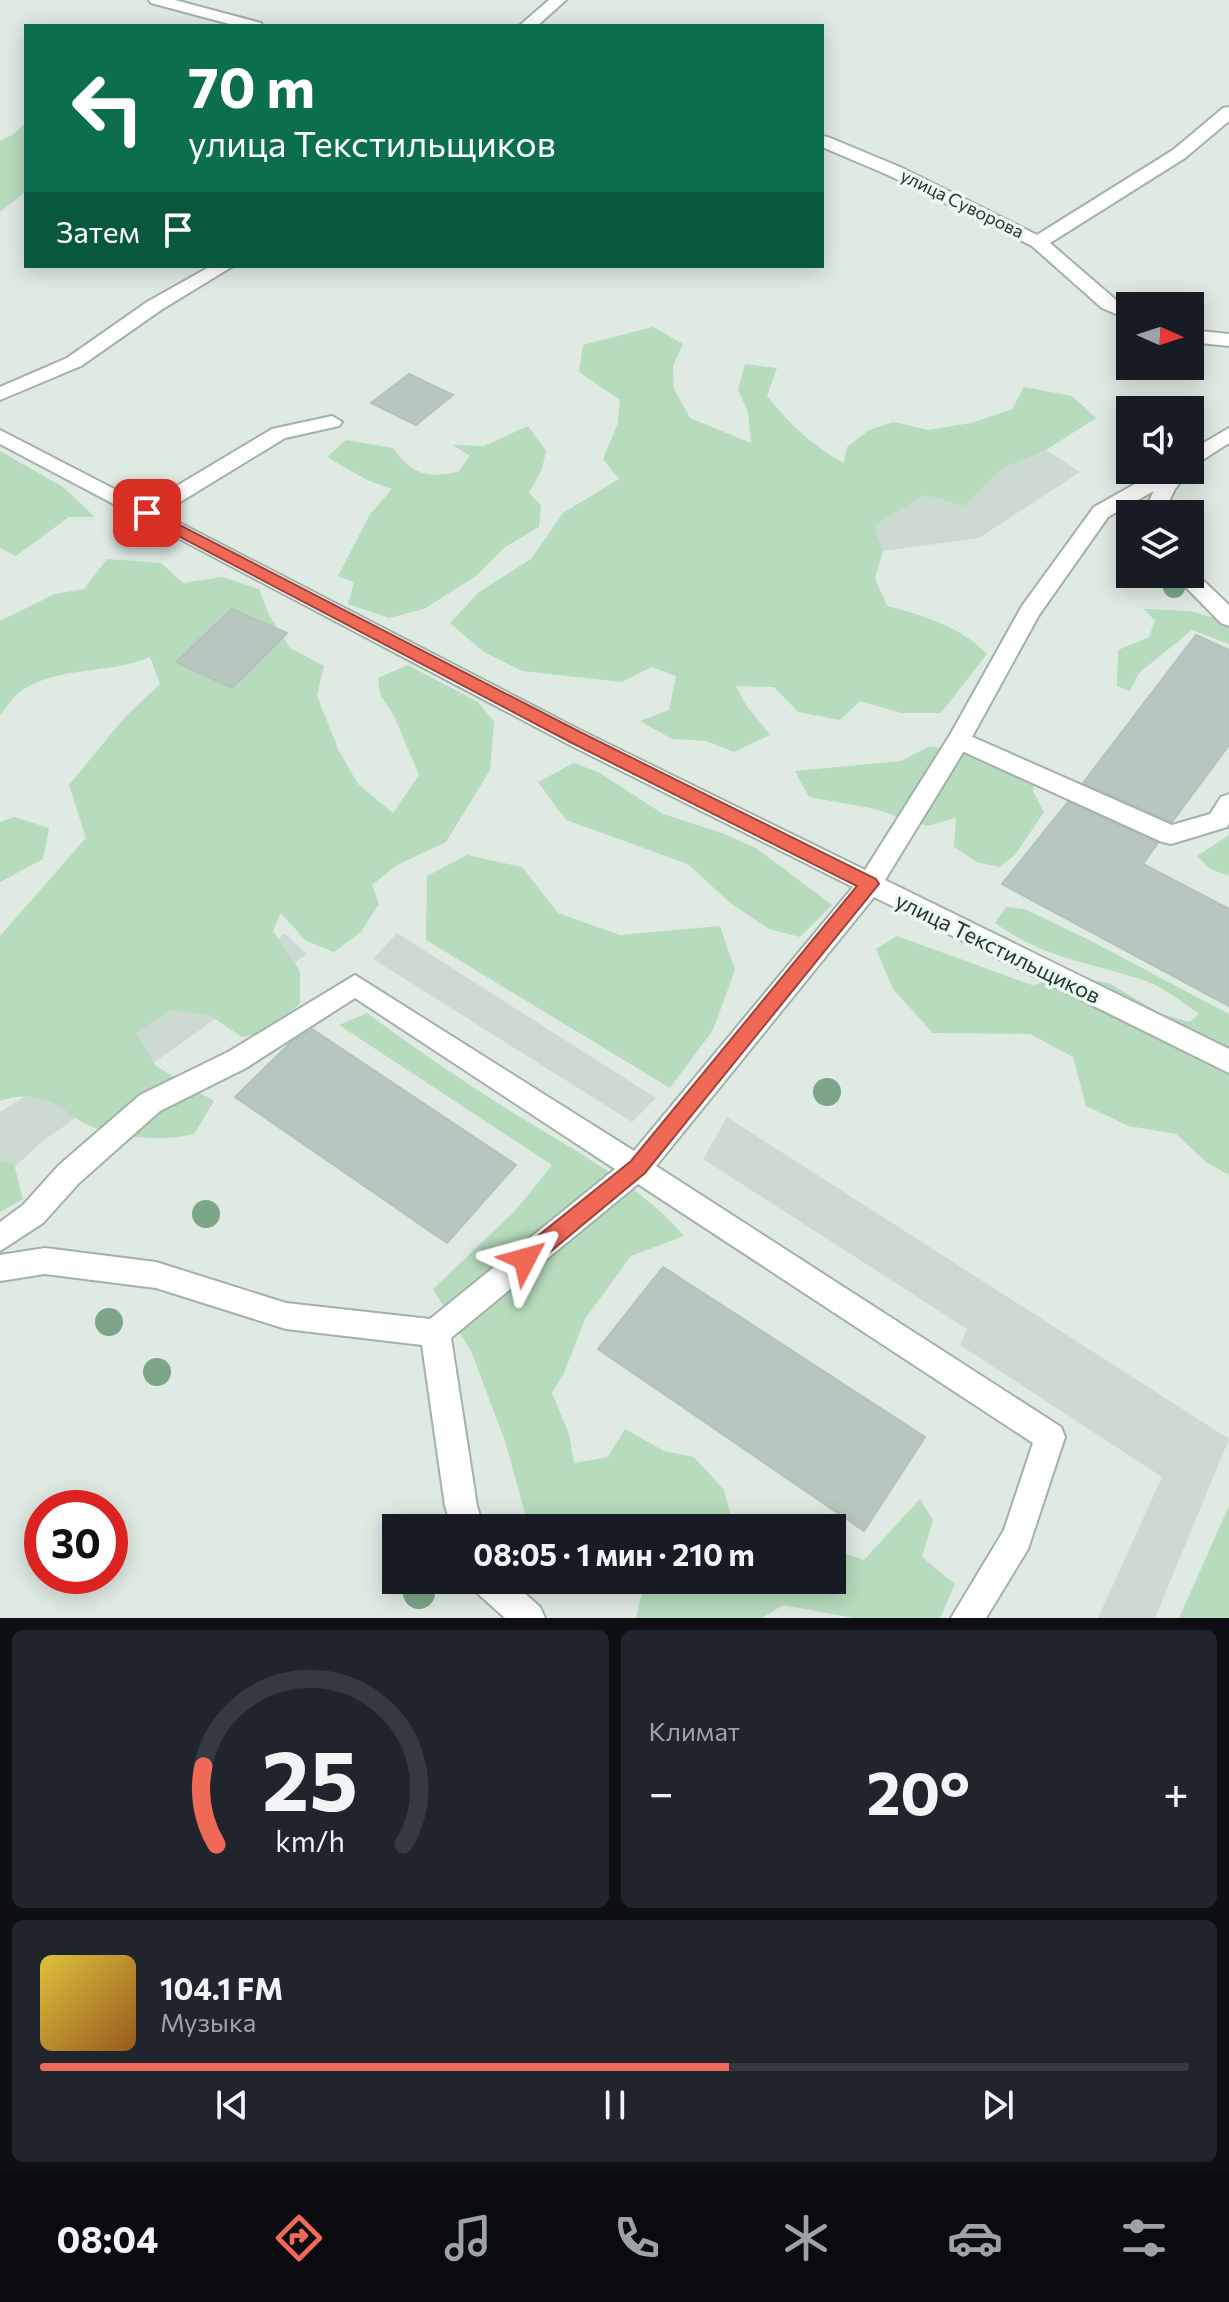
<!DOCTYPE html>
<html lang="ru">
<head>
<meta charset="utf-8">
<style>
  :root { --surface:#171b24; --page:#20242c; --text:#f1f3f6; --muted:#9ea1a6; --line:#363941; --accent:#f06957 }
  body { margin:0; font-family:Commissioner,sans-serif; background:var(--page); color:var(--text); height:100vh; display:flex; flex-direction:column; font-size:30px; white-space:nowrap }
  * { box-sizing:border-box; margin:0 }
  p { font-size:26px; color:var(--muted) }
  .icon { flex:none; width:44px; height:44px; fill:none; stroke:currentColor; stroke-width:2; stroke-linecap:round; stroke-linejoin:round }
  .map { position:relative; height:1618px; overflow:hidden }
  .panel { display:flex; flex-direction:column; gap:12px; padding:12px; background:#0d0f14; flex:1 }
  .panel>* { flex:none }
  .banner { position:absolute; left:24px; top:24px; width:800px; height:244px; border-radius:0px; box-shadow:0 4px 20px #0003; background:#0b6e4f; color:#fff; overflow:hidden }
  .needle { width:52px; rotate:93deg }
  .tools { position:absolute; left:1116px; top:292px; display:grid; gap:16px }
  .tools a { display:grid; place-items:center; width:88px; height:88px; border-radius:0px; background:var(--surface); box-shadow:0 4px 20px #0003; font-size:40px }
  .speed { position:absolute; left:24px; top:1490px; display:flex; gap:16px; font-size:40px; font-weight:700; text-align:center }
  .speed>* { display:grid; place-content:center; width:104px; height:104px; border-radius:50%; background:var(--surface); box-shadow:0 4px 20px #0003; line-height:1 }
  .speed .limit { border:12px solid #d22; background:#fff; color:#111 }
  .pin { position:absolute; display:grid; place-items:center; width:68px; height:68px; color:#fff; margin:-34px; border-radius:16px; box-shadow:0 4px 12px #0006 }
  .me { position:absolute; width:88px; margin:-44px; rotate:51deg; stroke-linejoin:round; filter:drop-shadow(0 0 6px #0008) }
  .turn { display:flex; align-items:center; gap:28px; height:168px; padding:0 32px; font-size:36px }
  .turn .icon { width:104px; height:104px; stroke-width:2.5 }
  .turn b { display:block; font-size:56px; line-height:68px }
  .then { display:flex; align-items:center; height:76px; padding:0 32px; background:#0003; gap:16px; font-size:30px }
  .big { font-size:60px; font-weight:700; line-height:1.1 }
  .panel .card { flex:1; display:flex; flex-direction:column; justify-content:center; gap:12px; min-width:0; padding:0 28px; border-radius:12px; background:var(--page) }
  .panel .dial { align-items:center; gap:0 }
  .dial svg { height:208px; overflow:visible; fill:none; stroke:var(--line); stroke-width:7; stroke-linecap:round; text-anchor:middle }
  .dial text { fill:var(--text); stroke:none }
  .song { display:flex; align-items:center; gap:24px }
  .cover { width:96px; height:96px; border-radius:12px; background:linear-gradient(135deg,hsl(50 70% 55%),hsl(30 70% 35%)) }
  .played { height:8px; border-radius:4px; background:linear-gradient(90deg,var(--accent) 60%,var(--line) 60%) }
  .keys { display:flex; justify-content:space-around; direction:ltr }
  .heat { display:flex; justify-content:space-between; align-items:center; font-size:44px; direction:ltr }
  .panel .tiles { flex:1; display:grid; gap:12px; grid-template-columns:1fr 1fr }
  .card:last-child { grid-column:span 2 }
  .trip { position:absolute; left:382px; top:1514px; width:464px; height:80px; border-radius:0px; background:var(--surface); box-shadow:0 4px 20px #0003; font-weight:700; line-height:80px; text-align:center }
  .menu { display:flex; height:128px; justify-content:space-around; align-items:center; background:#090b0e; color:var(--muted) }
  .menu .icon { width:56px; height:56px }
  .menu .active { color:var(--accent) }
  .menu b { font-size:36px; color:var(--text) }
  .map>svg:first-child { display:block }
  .built { fill:#cddad2 }
  .green { fill:#b7dbbd }
  .building { fill:#b7c7bf; stroke:#b1c3ba; stroke-width:2 }
  .lines { fill:none; stroke-linecap:round; stroke-linejoin:round }
  .service-casing { stroke:#a2b1a9; stroke-width:4 }
  .minor-casing { stroke:#a2b1a9; stroke-width:4 }
  .service { fill:#fff; fill-rule:evenodd }
  .minor { fill:#fff; fill-rule:evenodd }
  .tree { fill:#7ca688 }
  .route { fill:#f06957; stroke:#9c4439; stroke-width:2 }
  .labels { text-anchor:middle; stroke-width:7; stroke-linejoin:round; paint-order:stroke }
  .far-street-label { font-size:18px; fill:#20392f; stroke:#eff7f2 }
  .street-label { font-size:22px; fill:#20392f; stroke:#eff7f2 }
</style>
</head>
<body>
<div class="map">
<svg width="1229" height="1618" viewBox="0 0 1229 1618">
  <rect width="100%" height="100%" fill="#dfeae3"/>
  <path class="built" d="M 1046,450 L 1080,472 L 979,538 L 883,551 L 874,526 L 924,495 L 964,506 L 1002,469 Z
    M 397,933 L 656,1098 L 632,1122 L 373,959 Z
    M 285,934 L 307,954 L 39,1144 L 0,1181 L 0,1112 Z
    M 727,1117 L 1229,1439 L 1155,1618 L 1098,1618 L 1162,1477 L 960,1345 L 967,1329 L 703,1159 Z"/>
  <path class="green" d="M 26,122 L 26,191 L 0,212 L 0,141 L 14,134 Z
    M 653,327 L 683,344 L 673,366 L 674,389 L 690,418 L 751,443 L 748,412 L 738,390 L 745,364 L 777,368 L 767,396 C 790,424 812,446 844,463 L 847,447 L 869,430 L 893,422 L 928,430 L 971,423 L 1012,409 L 1024,387 L 1072,396 L 1096,418 L 1046,450 L 1002,469 L 964,506 L 924,495 L 874,526 L 883,551 L 875,578 L 887,606 C 923,615 961,627 987,654 L 941,713 L 901,713 L 860,701 L 840,720 L 798,712 L 774,687 L 736,686 L 746,705 L 770,735 L 734,752 L 706,741 L 672,739 L 640,721 L 669,710 L 676,676 L 651,667 L 622,682 L 522,671 L 484,652 L 450,623 L 479,592 L 531,559 L 563,513 L 619,479 L 603,459 L 618,423 L 620,400 L 579,372 L 583,345 Z
    M 528,426 L 546,451 L 542,469 L 529,493 L 541,506 L 539,527 L 505,547 L 476,576 L 424,609 L 389,618 L 348,604 L 354,582 L 338,576 L 370,514 L 392,489 L 367,480 L 327,457 L 346,440 L 393,448 C 414,475 424,478 458,472 L 470,456 L 453,445 L 484,446 Z
    M 0,451 L 63,487 L 95,517 L 69,517 L 16,556 L 0,548 Z
    M 107,559 L 161,563 L 183,583 L 222,577 L 259,589 L 269,615 L 290,648 L 324,666 L 317,696 L 339,751 L 358,784 L 393,813 L 419,775 L 394,716 L 380,694 L 378,678 L 408,665 L 478,702 L 494,722 L 490,770 L 446,842 L 397,865 L 372,885 L 379,904 L 361,932 L 334,952 L 306,941 L 281,913 L 273,931 L 300,971 L 300,1003 L 273,1031 L 242,1037 L 209,1015 L 171,1010 L 136,1033 L 156,1066 L 214,1101 L 194,1134 C 161,1142 121,1138 90,1126 C 79,1122 69,1112 59,1106 C 42,1095 18,1094 0,1101 L 0,936 L 86,838 L 69,785 L 125,717 L 160,684 L 150,657 C 109,675 59,665 21,691 C 13,697 7,707 0,715 L 0,621 L 55,594 L 84,589 Z
    M 1144,609 L 1190,611 L 1229,622 L 1229,644 L 1192,630 L 1139,673 L 1130,691 L 1117,686 L 1118,650 L 1149,637 L 1155,621 Z
    M 930,746 L 963,753 L 1005,751 L 1035,770 L 1033,791 L 1044,812 L 1015,855 L 999,867 L 977,862 L 954,847 L 956,818 L 927,826 L 871,808 L 809,797 L 795,771 L 901,761 Z
    M 574,763 L 600,773 L 663,814 L 722,833 L 756,848 L 832,905 L 800,937 L 769,929 L 729,902 L 688,864 L 566,820 L 538,782 Z
    M 14,817 L 49,828 L 43,859 L 0,882 L 0,822 Z
    M 1229,835 L 1229,876 L 1210,869 L 1197,856 Z
    M 467,855 L 522,867 L 558,913 L 620,935 L 720,926 L 735,970 L 713,1030 L 670,1088 L 426,940 L 427,876 Z
    M 1006,907 L 1025,909 L 1091,941 L 1229,1014 L 1229,1175 L 1206,1162 L 1176,1134 L 1129,1126 L 1086,1106 L 1073,1057 L 1030,1034 L 933,1033 L 893,989 L 876,949 L 897,936 L 1032,985 L 1073,977 L 1109,983 L 1161,1014 L 1190,1022 L 1199,1014 C 1184,1003 1163,987 1146,981 C 1090,962 1045,959 995,923 Z
    M 367,1013 C 417,1050 467,1084 520,1117 C 577,1152 640,1185 684,1236 L 631,1256 L 585,1319 L 564,1373 L 552,1393 L 569,1434 L 574,1463 L 608,1457 L 625,1429 L 664,1451 L 694,1457 L 724,1490 L 734,1528 L 640,1528 L 630,1519 L 620,1528 L 529,1528 L 505,1441 L 471,1351 L 433,1289 L 515,1211 L 552,1165 L 339,1025 Z
    M 0,1161 L 14,1164 L 23,1199 L 0,1212 Z
    M 920,1499 L 933,1520 L 922,1557 L 955,1584 L 940,1618 L 854,1618 L 783,1605 L 762,1618 L 636,1618 L 645,1580 L 832,1580 L 832,1552 L 835,1550 L 864,1560 Z
    M 1229,1506 L 1229,1618 L 1179,1618 Z"/>
  <path class="building" d="M 409,374 L 453,395 L 416,425 L 371,403 Z
    M 232,609 L 287,633 L 232,688 L 176,662 Z
    M 1196,635 L 1229,650 L 1229,745 L 1172,822 L 1083,783 Z
    M 1068,802 L 1158,843 L 1143,864 L 1229,909 L 1229,1006 L 1002,884 Z
    M 312,1029 L 516,1165 L 447,1243 L 235,1097 L 289,1044 Z
    M 663,1267 L 925,1437 L 864,1531 L 598,1349 Z"/>
  <g class="lines">
    <g class="service-casing">
      <path id="service" d="M 332,416 L 342,422 L 339,426 L 285,438 L 154,518 L 140,518 L 137,513 L 140,508 L 272,429 Z
        M 1169,470 L 1190,470 L 1175,489 L 1163,514 L 1143,514 L 1156,486 Z
        M 1190,568 L 1229,605 L 1229,626 L 1221,623 L 1173,574 L 1190,574 Z
        M 959,731 L 1172,825 L 1210,814 L 1221,797 L 1229,794 L 1229,823 L 1227,827 L 1171,844 L 1162,842 L 951,746 L 947,740 L 951,734 Z"/>
    </g>
    <g class="minor-casing">
      <path id="minor" d="M 149,0 L 175,0 L 261,23 L 263,26 L 237,26 L 151,3 Z
        M 549,0 L 566,0 L 537,26 L 519,26 Z
        M 1229,107 L 1229,121 L 1185,158 L 1050,243 L 1116,300 L 1130,307 L 1130,320 L 1102,308 L 1032,246 L 888,175 L 822,147 L 822,136 L 828,137 L 900,167 L 1037,235 L 1173,150 L 1223,108 Z
        M 211,266 L 233,266 L 161,310 L 81,366 L 0,400 L 0,387 L 67,358 L 147,302 Z
        M 1190,330 L 1229,334 L 1229,346 L 1190,342 Z
        M 1229,428 L 1229,443 L 1190,468 L 1190,451 Z
        M 0,430 L 584,732 L 865,870 L 950,735 L 1022,606 L 1094,507 L 1160,470 L 1185,470 L 1182,475 L 1108,517 L 1039,615 L 967,746 L 885,880 L 1229,1049 L 1229,1073 L 874,897 L 656,1166 L 1061,1427 L 1065,1437 L 1028,1549 L 986,1618 L 951,1618 L 1004,1530 L 1033,1443 L 638,1184 L 451,1338 L 477,1506 L 484,1528 L 452,1528 L 445,1506 L 422,1345 L 286,1329 L 156,1288 L 45,1274 L 0,1281 L 0,1255 L 45,1248 L 156,1262 L 286,1303 L 430,1319 L 615,1169 L 355,998 L 246,1068 L 160,1111 L 79,1183 L 43,1223 L 0,1251 L 0,1222 L 23,1205 L 59,1165 L 140,1095 L 228,1052 L 355,975 L 634,1151 L 853,887 L 568,744 L 0,444 Z
        M 470,1580 L 510,1580 L 540,1607 L 545,1618 L 505,1618 L 475,1591 Z"/>
    </g>
    <use href="#service" class="service"/>
    <use href="#minor" class="minor"/>
  </g>
  <g class="tree">
    <circle cx="1174" cy="587" r="11"/>
    <circle cx="827" cy="1092" r="14"/>
    <circle cx="206" cy="1214" r="14"/>
    <circle cx="109" cy="1322" r="14"/>
    <circle cx="157" cy="1372" r="14"/>
    <circle cx="419" cy="1593" r="16"/>
  </g>
  <path class="route" d="M 147,508 L 582,733 L 876,879 L 879,884 L 645,1173 L 533,1266 L 525,1269 L 518,1266 L 514,1259 L 518,1252 L 631,1161 L 857,886 L 570,742 L 142,517 L 142,510 Z"/>
  <g class="labels">
    <g class="far-street-label">
      <text transform="translate(962 204) rotate(26)" y="6">улица Суворова</text>
    </g>
    <g class="street-label">
      <text transform="translate(998 948) rotate(26)" y="8">улица Текстильщиков</text>
    </g>
  </g>
</svg>
<div class="tools">
<a><svg class="needle" viewBox="-14 -14 28 28"><path d="M0-13l5 13h-10z" fill="#e53935"/><path d="M0 13l5-13h-10z" fill="#9ea1a6"/></svg></a>
<a><svg class="icon" aria-label="sound" viewBox="0 0 24 24"><path d="M4 9h4l5-4v14l-5-4H4zM17 9q2 3 0 6"/></svg></a>
<a><svg class="icon" aria-label="layers" viewBox="0 0 24 24"><path d="M12 4l9 5-9 5-9-5zM3 14l9 5 9-5"/></svg></a>
</div>
<div class="speed"><div class="limit">30</div></div>
<div class="pin" style="left:147px;top:513px;background:#d93025"><svg class="icon" aria-label="arrive" viewBox="0 0 24 24"><path d="M6 21V4h12l-3 4 3 4H6"/></svg></div>
<svg class="me" style="left:525px;top:1259px" viewBox="-20 -20 40 40"><path d="M0-17L14 15 0 8-14 15z" fill="#f06957" stroke="#fff" stroke-width="4"/></svg>
<div class="trip">08:05 · 1 мин · 210 m</div>
<div class="banner">
<div class="turn"><svg class="icon" aria-label="left" viewBox="0 0 24 24"><path d="M17 20v-9H6M10 6l-5 5 5 5"/></svg><div><b>70 m</b>улица Текстильщиков</div></div>
<div class="then">Затем<svg class="icon" aria-label="arrive" viewBox="0 0 24 24"><path d="M6 21V4h12l-3 4 3 4H6"/></svg></div>
</div>
</div>
<section class="panel">
<div class="tiles">
<div class="card dial"><svg viewBox="0 0 100 80">
<path d="M14 69A42 42 0 1 1 86 69"/>
<path d="M14 69A42 42 0 0 1 9 39" stroke="#f06957"/>
<text x="50" y="56" font-size="32" font-weight="700">25</text>
<text x="50" y="72" font-size="11">km/h</text>
</svg></div>
<div class="card"><p>Климат</p>
<div class="heat"><a>−</a><b class="big">20°</b><a>+</a></div>
</div>
<div class="card">
<div class="song"><i class="cover"></i><div><b>104.1 FM</b><p>Музыка</p></div></div>
<div class="played"></div>
<div class="keys"><svg class="icon" aria-label="previous" viewBox="0 0 24 24"><path d="M18 5L8 12l10 7zM5 5v14"/></svg><svg class="icon" aria-label="pause" viewBox="0 0 24 24"><path d="M8 5v14M16 5v14"/></svg><svg class="icon" aria-label="next" viewBox="0 0 24 24"><path d="M6 5l10 7-10 7zM19 5v14"/></svg></div>
</div>
</div>
</section>
<nav class="menu">
<b>08:04</b>
<svg class="icon active" aria-label="directions" viewBox="0 0 24 24"><path d="M12 3l9 9-9 9-9-9zM9 14v-3h6M13 9l2 2-2 2"/></svg>
<svg class="icon" aria-label="music" viewBox="0 0 24 24"><path d="M9 18V5l10-2v13"/><circle cx="6" cy="18" r="3"/><circle cx="16" cy="16" r="3"/></svg>
<svg class="icon" aria-label="phone" viewBox="0 0 24 24"><path d="M5 4h4l2 5-3 2q2 4 5 5l2-3 5 2v4C11 20 4 13 5 4z"/></svg>
<svg class="icon" aria-label="climate" viewBox="0 0 24 24"><path d="M12 3v18M4 7l16 10M4 17L20 7"/></svg>
<svg class="icon" aria-label="car" viewBox="0 0 24 24"><path d="M5 17H2v-5l4-1 3-4h7l3 4 3 1v5h-3M9 17h6M6 11h13"/><circle cx="7" cy="17" r="2"/><circle cx="17" cy="17" r="2"/></svg>
<svg class="icon" aria-label="filters" viewBox="0 0 24 24"><path d="M4 7h16M4 17h16"/><circle cx="9" cy="7" r="2"/><circle cx="15" cy="17" r="2"/></svg>
</nav>
</body>
</html>
